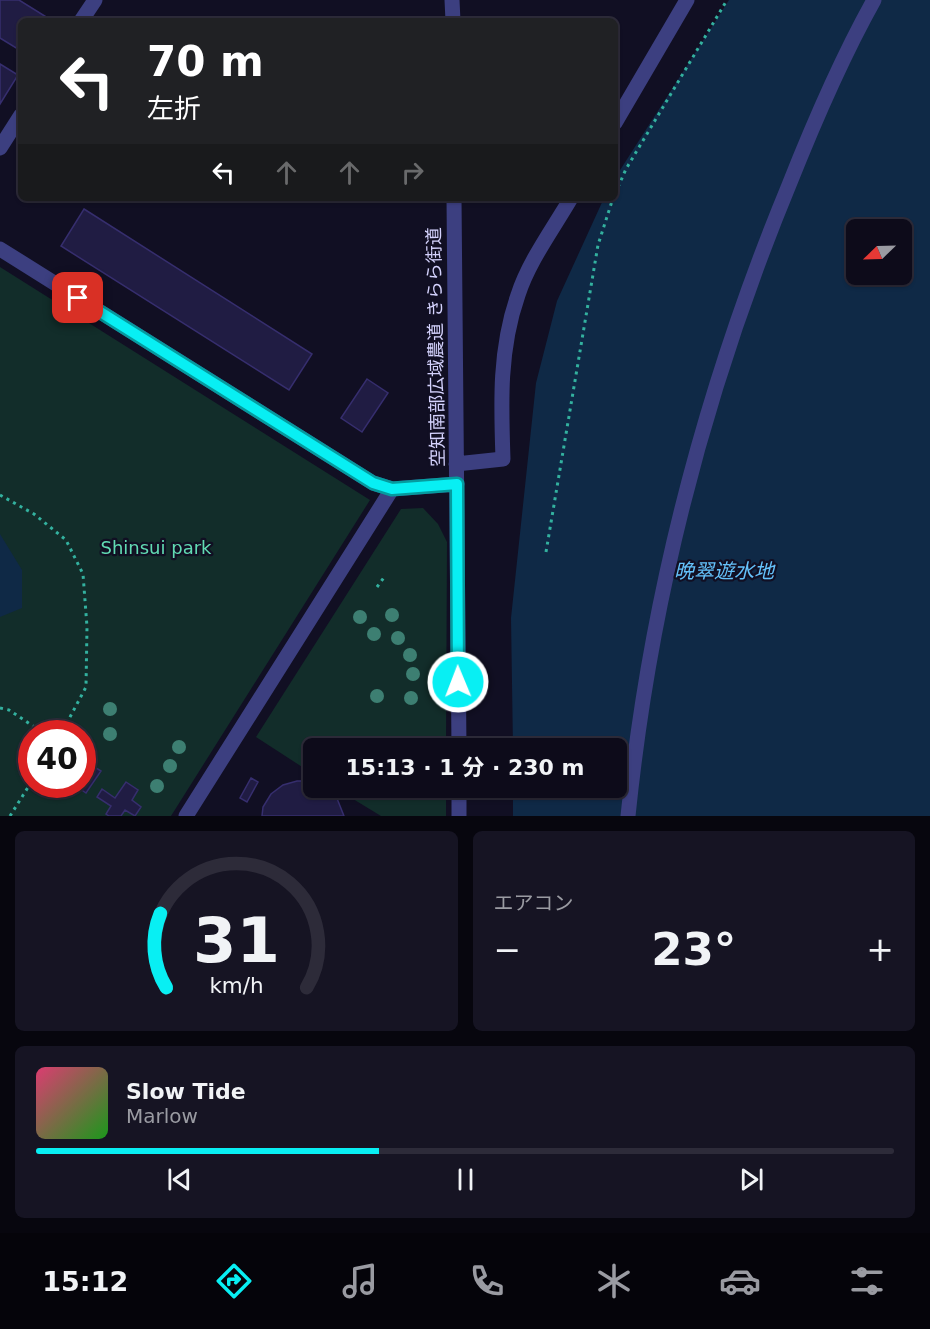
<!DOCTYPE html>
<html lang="ja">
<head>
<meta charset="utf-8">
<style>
  :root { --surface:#0d0b1a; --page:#161423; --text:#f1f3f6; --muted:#9a9ba2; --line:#2d2b39; --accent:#08eff3 }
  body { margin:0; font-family:"DejaVu Sans","Noto Sans JP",sans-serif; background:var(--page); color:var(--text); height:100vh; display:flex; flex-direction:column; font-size:22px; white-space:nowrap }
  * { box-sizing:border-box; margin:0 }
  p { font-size:20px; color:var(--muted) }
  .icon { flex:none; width:33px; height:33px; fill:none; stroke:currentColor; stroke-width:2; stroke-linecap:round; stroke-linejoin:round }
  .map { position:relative; height:816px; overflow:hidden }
  .sheet { display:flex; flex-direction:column; gap:15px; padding:15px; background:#07060e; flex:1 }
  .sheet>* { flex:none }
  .hud { position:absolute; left:18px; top:18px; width:600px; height:183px; border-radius:9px; box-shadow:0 2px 4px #0004,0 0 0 2px var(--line); background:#202124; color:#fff; overflow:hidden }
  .needle { width:39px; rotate:247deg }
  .tools { position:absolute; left:846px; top:219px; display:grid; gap:12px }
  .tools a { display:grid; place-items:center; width:66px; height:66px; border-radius:9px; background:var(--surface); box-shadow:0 2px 4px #0004,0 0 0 2px var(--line); font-size:30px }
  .speed { position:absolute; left:18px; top:720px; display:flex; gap:12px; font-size:30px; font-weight:700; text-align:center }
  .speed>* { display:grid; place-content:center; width:78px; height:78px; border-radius:50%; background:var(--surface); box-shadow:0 2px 4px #0004,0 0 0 2px var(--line); line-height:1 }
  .speed .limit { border:9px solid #d22; background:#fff; color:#111 }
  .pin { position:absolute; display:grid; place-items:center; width:51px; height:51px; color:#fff; margin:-26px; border-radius:12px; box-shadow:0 3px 9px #0006 }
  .me { position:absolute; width:66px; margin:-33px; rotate:359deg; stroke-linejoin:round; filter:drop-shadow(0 0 4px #0008) }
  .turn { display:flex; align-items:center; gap:21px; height:126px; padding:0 30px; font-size:27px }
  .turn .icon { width:78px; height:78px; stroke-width:2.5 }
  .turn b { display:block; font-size:42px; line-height:51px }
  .lanes { display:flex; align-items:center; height:57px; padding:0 30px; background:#0003; justify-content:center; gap:30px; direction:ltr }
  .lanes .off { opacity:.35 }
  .big { font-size:45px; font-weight:700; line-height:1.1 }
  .sheet .card { flex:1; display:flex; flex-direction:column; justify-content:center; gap:9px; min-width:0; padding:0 21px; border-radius:9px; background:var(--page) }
  .sheet .dial { align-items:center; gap:0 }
  .dial svg { height:156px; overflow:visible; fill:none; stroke:var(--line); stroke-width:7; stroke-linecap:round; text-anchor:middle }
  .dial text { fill:var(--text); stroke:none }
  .song { display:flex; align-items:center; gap:18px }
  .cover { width:72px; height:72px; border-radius:9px; background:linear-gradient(135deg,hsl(340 70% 55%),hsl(120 70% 35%)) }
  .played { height:6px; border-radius:3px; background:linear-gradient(90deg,var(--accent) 40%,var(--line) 40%) }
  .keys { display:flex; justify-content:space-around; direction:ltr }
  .heat { display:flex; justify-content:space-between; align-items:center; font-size:33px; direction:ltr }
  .sheet .tiles { flex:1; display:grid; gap:15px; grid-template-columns:1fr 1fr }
  .card:last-child { grid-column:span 2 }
  .trip { position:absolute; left:303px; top:738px; width:324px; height:60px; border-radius:9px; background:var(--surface); box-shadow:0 2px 4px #0004,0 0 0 2px var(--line); font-weight:700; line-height:60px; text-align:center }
  .tabs { display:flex; height:96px; justify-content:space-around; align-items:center; background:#05040a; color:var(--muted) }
  .tabs .icon { width:42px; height:42px }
  .tabs .current { color:var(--accent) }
  .tabs b { font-size:27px; color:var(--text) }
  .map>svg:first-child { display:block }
  .green { fill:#122d2a; fill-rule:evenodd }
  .water { fill:#0f2946; fill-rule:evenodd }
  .building { fill:#201c43; stroke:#362e6e; stroke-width:1.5 }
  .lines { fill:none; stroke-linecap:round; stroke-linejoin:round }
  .path { stroke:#33b19f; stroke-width:3; stroke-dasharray:3 4.5; stroke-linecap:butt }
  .minor { stroke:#3c3f80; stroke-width:15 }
  .tertiary { stroke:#3c3f80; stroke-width:15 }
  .tree { fill:#3d7f72 }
  .route-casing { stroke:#059b9e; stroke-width:15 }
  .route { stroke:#08eff3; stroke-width:10 }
  .labels { text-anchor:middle; stroke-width:4.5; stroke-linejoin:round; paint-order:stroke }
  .street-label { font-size:18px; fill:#d4d2fd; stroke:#110f23 }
  .park-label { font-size:18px; fill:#61dbb3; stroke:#110f23 }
  .water-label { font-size:20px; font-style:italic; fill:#64c1fa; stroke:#110f23 }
</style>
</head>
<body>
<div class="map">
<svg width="930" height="816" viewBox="0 0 930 816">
  <rect width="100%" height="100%" fill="#110f23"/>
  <path class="green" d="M 0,267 L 370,500 L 171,816 L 0,816 ZM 32,734 L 82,734 L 82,784 L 32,784 Z
    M 423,508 L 438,524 L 447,542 L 446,748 L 314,748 L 313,774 L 256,737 L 401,509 Z
    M 335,788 L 446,788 L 446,816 L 381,816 Z"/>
  <path class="water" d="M 729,0 L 930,0 L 930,816 L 513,816 L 513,788 L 616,788 L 616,748 L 513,748 L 511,618 L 536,383 L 557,301 L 604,198 L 615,198 L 615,178 ZM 856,230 L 902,230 L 902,274 L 856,274 Z
    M 0,534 L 22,570 L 22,608 L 0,617 Z"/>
  <path class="building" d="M 0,0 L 19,0 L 48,18 L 46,21 L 21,21 L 21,51 L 0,38 Z
    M 0,64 L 18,75 L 0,104 Z
    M 84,209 L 312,354 L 289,390 L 61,246 Z
    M 367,379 L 388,393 L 362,432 L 341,418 Z
    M 82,759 L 101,771 L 86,793 L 73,784 L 82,784 Z
    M 251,778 L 258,782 L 247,802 L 240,798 Z
    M 297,781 L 312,781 L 314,788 L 326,788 L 336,796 L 344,816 L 262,816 L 263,807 L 271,794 L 283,785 Z
    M 126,782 L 138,790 L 132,800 L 141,807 L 135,816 L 125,810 L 121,816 L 109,816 L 106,814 L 111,806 L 97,797 L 102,789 L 115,798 Z"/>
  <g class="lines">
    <path class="path" d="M 615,194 L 626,169 L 727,0
      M 0,495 L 34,514 L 66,540 L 83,574 L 87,627 L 86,687 L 61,734
      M 546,552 L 598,245 L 613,198
      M 377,587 L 385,576
      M 0,708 L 9,710 L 45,734
      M 10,816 L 32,781"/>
    <path class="minor" d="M 628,816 C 650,600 706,386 789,185 C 814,122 841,59 874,0"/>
    <path class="tertiary" d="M 452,0 L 453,21
      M 81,21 L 95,0
      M 615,123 L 687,0
      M 0,148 L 21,115
      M 454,198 L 459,748
      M 0,249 L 373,483 L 392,489 L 457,484
      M 456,464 L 503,459 C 501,403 499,349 518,295 C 529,261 553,229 571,198
      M 459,788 L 459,816
      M 186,816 L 392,489"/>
  </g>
  <g class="tree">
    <circle cx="392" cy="615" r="7"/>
    <circle cx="360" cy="617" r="7"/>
    <circle cx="374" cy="634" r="7"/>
    <circle cx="398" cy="638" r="7"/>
    <circle cx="410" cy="655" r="7"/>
    <circle cx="413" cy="674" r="7"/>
    <circle cx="377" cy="696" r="7"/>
    <circle cx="411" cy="698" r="7"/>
    <circle cx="110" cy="709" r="7"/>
    <circle cx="110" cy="734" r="7"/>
    <circle cx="179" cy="747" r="7"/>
    <circle cx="170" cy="766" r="7"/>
    <circle cx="157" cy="786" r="7"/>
  </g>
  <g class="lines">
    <g class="route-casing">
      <path id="route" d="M 78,298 L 373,483 L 392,489 L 457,484 L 458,682"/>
    </g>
    <use href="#route" class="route"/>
  </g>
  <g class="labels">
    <g class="street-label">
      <text transform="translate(436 347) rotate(-91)" y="6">空知南部広域農道 きらら街道</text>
    </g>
    <g class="park-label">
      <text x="156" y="554">Shinsui park</text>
    </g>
    <g class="water-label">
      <text x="724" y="578">晩翠遊水地</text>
    </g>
  </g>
</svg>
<div class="tools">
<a><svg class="needle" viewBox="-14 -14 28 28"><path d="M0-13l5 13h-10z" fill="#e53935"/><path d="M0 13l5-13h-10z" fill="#9a9ba2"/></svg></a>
</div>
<div class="speed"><div class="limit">40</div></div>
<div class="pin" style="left:78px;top:298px;background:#d93025"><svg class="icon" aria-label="arrive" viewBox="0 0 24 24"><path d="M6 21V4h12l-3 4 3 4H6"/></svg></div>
<svg class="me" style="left:458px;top:682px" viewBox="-20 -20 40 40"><circle r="17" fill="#08eff3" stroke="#fff" stroke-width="3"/><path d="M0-11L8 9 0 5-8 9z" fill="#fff"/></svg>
<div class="trip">15:13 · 1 分 · 230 m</div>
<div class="hud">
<div class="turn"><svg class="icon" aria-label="left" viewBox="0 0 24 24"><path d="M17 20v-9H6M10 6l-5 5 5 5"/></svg><div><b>70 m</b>左折</div></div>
<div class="lanes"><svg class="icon" aria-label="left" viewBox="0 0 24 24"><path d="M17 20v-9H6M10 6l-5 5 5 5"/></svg><svg class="icon off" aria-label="ahead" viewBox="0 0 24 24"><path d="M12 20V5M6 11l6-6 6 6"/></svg><svg class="icon off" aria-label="ahead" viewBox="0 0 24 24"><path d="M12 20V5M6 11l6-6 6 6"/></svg><svg class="icon off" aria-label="right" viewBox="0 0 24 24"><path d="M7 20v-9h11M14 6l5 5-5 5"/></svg></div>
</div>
</div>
<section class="sheet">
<div class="tiles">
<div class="card dial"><svg viewBox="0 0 100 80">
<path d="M14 69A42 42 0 1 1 86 69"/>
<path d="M14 69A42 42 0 0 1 11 31" stroke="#08eff3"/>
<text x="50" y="56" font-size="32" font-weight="700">31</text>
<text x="50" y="72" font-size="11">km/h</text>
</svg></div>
<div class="card"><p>エアコン</p>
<div class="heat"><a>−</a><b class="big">23°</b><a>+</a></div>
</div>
<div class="card">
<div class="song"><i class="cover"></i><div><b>Slow Tide</b><p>Marlow</p></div></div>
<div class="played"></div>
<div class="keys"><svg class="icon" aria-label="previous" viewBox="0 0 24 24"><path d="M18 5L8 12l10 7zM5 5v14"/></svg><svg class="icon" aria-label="pause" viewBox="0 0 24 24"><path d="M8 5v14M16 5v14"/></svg><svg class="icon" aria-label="next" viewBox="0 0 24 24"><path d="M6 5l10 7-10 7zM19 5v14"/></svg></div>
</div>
</div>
</section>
<nav class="tabs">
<b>15:12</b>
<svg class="icon current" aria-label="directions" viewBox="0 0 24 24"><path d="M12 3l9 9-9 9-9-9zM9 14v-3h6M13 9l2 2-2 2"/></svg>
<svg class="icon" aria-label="music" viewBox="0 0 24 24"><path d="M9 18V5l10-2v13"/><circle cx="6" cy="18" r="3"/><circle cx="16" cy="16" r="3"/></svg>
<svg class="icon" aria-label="phone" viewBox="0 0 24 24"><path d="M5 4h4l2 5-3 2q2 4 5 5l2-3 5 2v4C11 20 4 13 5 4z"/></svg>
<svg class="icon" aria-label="climate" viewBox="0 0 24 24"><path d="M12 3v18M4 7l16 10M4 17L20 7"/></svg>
<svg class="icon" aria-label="car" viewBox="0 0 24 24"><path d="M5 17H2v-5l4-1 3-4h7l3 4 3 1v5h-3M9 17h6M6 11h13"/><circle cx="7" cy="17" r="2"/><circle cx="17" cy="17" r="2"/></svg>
<svg class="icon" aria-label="filters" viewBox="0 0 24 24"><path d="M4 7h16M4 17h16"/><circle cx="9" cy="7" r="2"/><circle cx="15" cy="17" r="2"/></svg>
</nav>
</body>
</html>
